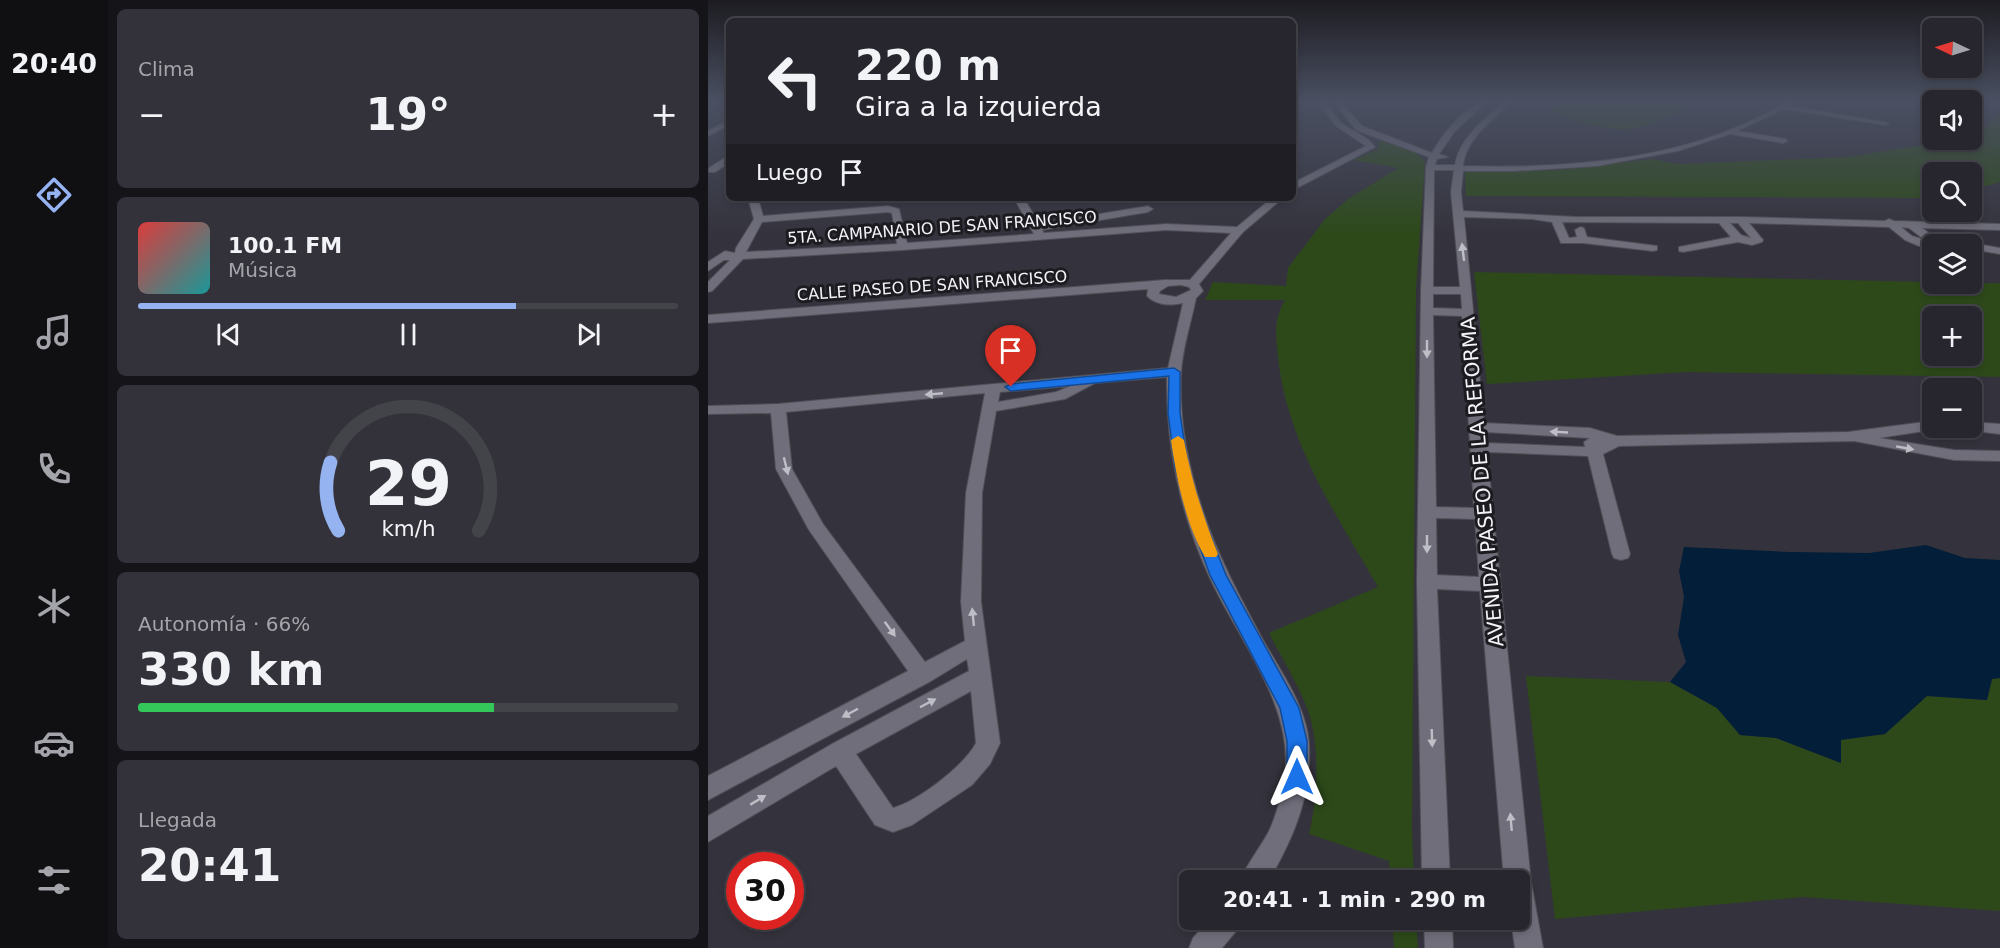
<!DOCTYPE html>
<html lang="es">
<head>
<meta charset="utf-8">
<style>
  :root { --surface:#27262e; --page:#33323a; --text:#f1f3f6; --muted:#a4a5aa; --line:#43434a; --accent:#95b2f1 }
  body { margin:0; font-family:"DejaVu Sans",sans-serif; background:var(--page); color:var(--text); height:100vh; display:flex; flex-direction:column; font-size:22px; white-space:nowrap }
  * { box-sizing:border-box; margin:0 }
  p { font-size:20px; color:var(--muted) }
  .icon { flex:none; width:33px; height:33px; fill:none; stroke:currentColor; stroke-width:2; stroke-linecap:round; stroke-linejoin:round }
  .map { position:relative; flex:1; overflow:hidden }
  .sheet { display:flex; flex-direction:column; gap:9px; padding:9px; background:#151519; width:600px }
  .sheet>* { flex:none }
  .hud { position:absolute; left:18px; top:18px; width:570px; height:183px; border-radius:9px; box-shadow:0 3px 9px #0003,0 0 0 2px var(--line); background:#27262e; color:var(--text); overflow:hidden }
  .needle { width:39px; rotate:274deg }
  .tools { position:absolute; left:1214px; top:18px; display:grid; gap:12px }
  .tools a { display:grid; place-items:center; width:60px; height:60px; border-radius:9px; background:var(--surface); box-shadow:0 3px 9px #0003,0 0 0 2px var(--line); font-size:30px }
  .speed { position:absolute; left:18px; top:852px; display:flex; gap:12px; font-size:30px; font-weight:700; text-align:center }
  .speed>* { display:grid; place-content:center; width:78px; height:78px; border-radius:50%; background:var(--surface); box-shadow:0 3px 9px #0003,0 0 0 2px var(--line); line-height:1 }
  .speed .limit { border:9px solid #d22; background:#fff; color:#111 }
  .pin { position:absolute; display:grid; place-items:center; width:51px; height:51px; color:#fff; margin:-62px -26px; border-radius:50% 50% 50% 0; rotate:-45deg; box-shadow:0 0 6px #0007 }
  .pin .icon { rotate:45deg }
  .me { position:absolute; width:66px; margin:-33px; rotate:0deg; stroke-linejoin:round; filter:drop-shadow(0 0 4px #0008) }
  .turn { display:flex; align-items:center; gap:21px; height:126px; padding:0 30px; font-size:27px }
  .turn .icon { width:78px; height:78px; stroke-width:2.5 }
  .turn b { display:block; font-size:42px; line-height:51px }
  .then { display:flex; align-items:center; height:57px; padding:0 30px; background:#0003; gap:12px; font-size:22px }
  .big { font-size:45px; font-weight:600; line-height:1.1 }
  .sheet .tile { flex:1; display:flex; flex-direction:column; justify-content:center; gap:9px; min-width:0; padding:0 21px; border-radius:9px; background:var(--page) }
  .sheet .dial { align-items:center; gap:0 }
  .dial svg { height:156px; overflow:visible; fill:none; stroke:var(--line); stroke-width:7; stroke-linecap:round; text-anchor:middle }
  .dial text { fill:var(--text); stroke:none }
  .song { display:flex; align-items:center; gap:18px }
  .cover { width:72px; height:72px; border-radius:9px; background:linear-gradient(135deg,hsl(0 70% 55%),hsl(180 70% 35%)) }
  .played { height:6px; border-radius:3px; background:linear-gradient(90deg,var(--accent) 70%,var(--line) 70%) }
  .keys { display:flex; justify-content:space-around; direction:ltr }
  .heat { display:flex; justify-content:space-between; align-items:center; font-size:33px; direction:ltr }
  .charge { height:9px; border-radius:4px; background:linear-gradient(90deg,#34c759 66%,var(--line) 0) }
  .trip { position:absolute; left:471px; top:870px; width:351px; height:60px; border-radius:9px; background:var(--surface); box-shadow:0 3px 9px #0003,0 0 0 2px var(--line); font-weight:600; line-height:60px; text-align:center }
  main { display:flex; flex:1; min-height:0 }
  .tab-bar { display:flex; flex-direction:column; width:108px; justify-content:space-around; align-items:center; background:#100f12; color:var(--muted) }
  .tab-bar .icon { width:42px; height:42px }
  .tab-bar .current { color:var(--accent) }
  .tab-bar b { font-size:27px; color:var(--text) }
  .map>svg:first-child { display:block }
  .green { fill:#2d491a; fill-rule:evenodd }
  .water { fill:#021e38 }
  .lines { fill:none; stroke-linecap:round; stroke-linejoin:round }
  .minor-casing { stroke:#504f57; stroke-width:2 }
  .minor { fill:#6f6e7a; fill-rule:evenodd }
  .oneway { fill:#bebec6 }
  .route { fill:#1a73e8; stroke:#114b97; stroke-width:1.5 }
  .slow { fill:#f59e0b }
  .labels { text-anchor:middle; stroke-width:6; stroke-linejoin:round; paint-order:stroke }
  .far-street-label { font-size:16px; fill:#f3f3f9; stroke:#1c1c20 }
  .street-label { font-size:20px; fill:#f3f3f9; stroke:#1c1c20 }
</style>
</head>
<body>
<main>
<nav class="tab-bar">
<b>20:40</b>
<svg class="icon current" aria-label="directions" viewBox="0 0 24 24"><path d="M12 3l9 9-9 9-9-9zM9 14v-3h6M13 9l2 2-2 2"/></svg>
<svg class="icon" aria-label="music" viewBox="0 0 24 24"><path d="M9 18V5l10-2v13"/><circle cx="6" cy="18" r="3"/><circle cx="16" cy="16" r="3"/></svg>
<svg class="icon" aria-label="phone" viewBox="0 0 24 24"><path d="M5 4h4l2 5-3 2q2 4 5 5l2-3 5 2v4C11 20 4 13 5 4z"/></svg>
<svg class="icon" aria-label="climate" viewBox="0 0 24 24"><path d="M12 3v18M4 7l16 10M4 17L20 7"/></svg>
<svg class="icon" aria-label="car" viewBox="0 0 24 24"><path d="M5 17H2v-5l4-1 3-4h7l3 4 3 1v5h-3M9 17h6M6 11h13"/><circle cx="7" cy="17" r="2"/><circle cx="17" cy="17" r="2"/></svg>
<svg class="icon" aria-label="filters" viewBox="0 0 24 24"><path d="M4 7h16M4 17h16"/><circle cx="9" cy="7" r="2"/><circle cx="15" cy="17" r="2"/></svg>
</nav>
<section class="sheet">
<div class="tile"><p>Clima</p>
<div class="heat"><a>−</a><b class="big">19°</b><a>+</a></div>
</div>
<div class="tile">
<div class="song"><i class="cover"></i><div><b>100.1 FM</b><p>Música</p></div></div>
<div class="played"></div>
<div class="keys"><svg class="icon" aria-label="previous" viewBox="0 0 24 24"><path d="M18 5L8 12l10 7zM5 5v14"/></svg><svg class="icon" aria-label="pause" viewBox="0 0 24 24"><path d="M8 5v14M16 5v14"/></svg><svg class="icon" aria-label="next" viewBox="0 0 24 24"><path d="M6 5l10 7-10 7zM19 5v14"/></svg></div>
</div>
<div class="tile dial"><svg viewBox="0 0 100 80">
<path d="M14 69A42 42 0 1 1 86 69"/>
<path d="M14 69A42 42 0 0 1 10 34" stroke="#95b2f1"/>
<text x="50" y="56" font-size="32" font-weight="700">29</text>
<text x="50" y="72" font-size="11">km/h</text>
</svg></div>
<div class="tile"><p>Autonomía · 66%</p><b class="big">330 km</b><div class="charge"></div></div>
<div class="tile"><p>Llegada</p><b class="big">20:41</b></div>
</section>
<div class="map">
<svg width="1292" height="948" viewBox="0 0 1292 948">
  <rect width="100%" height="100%" fill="#34333d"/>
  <path class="green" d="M 856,101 L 998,101 C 977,111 955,121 933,127 C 906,134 864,121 839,109 Z
    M 1292,114 L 1292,182 L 1263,190 L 1263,172 L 1224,172 L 1224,198 L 758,196 L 757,171 L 852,170 L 944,159 L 970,164 L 1140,157 L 1246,140 L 1263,140 L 1263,135 L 1271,132 Z
    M 676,141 C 690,146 708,149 717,162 L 708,289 L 704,831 L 706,880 L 682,880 L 681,861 L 601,834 C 610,797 613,738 597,703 C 587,679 573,656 561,633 L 670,587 C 628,514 579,443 570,357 C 568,334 565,321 577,300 L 497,300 L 505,282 L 578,286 L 580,268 L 617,219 L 640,199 L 690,168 L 646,160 L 668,150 L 671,148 L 670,142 Z
    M 766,272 L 1224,282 L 1224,284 L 1292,283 L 1292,377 L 979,372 L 779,384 ZM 1263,316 L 1263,356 L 1224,356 L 1224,316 Z
    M 818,676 L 962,682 L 1009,708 L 1032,735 L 1068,738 L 1133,763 L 1133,739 L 1177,734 L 1219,696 L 1279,700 L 1284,679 L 1292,678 L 1292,911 L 1095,897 L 847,919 Z
    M 684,920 L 708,920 L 710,948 L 686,948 Z"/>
  <path class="water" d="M 1218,545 L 1257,558 L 1292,560 L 1292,678 L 1284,679 L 1279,700 L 1219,696 L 1177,734 L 1133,740 L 1133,763 L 1068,738 L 1032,735 L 1009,708 L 962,682 L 978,662 L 970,635 L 976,597 L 971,571 L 976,547 L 1082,552 L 1161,553 Z"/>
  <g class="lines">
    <g class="minor-casing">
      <path id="minor" d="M 609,101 L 616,101 L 633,123 L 661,140 L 667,147 L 585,190 L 585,183 L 658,146 L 628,126 Z
        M 625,101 L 632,101 L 654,126 L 724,153 C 733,136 760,101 780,101 L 747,131 L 731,154 L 740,157 L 729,159 L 727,165 L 747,165 C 751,138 777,119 797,101 L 804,101 C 786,120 758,137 755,166 C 864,169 985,160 1080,101 L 1088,101 L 1082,106 L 1181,123 L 1177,125 L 1076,109 L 1029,131 L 1078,139 L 1079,141 L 1075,143 L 1022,134 L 970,151 L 889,166 L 806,171 L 755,171 L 753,192 L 755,211 L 868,217 L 1033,217 L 1177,221 L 1181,219 L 1186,221 L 1292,224 L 1292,230 L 1214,228 L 1225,236 L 1292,248 L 1292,254 L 1263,249 L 1263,244 L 1229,243 L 1224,246 L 1211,246 L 1197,240 L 1181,227 L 1041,223 L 1055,240 L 1054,242 L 1044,245 L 1030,242 L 975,252 L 971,251 L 971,247 L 1023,237 L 1011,223 L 854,222 L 861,238 L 869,237 L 867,230 L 872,227 L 876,228 L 879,237 L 949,246 L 949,250 L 945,251 L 875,243 L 853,243 L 844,222 L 824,219 L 756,217 L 776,423 L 882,428 L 909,436 L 1140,432 L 1224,421 L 1224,428 L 1231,428 L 1229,429 L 1171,438 L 1246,450 L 1292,451 L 1292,461 L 1246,460 L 1146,441 L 911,446 L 895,454 L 922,554 L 920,558 L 913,560 L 906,558 L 904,554 L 880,456 L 779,452 L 823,882 L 835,948 L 807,948 L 803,920 L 812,920 L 812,880 L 796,880 L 772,591 L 729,589 L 742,880 L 714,880 L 709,582 L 713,290 L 718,167 L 721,157 L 648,130 ZM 726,170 L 746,170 L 743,192 L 752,287 L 725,287 ZM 1022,223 L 1030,223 L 1043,238 L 1033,235 ZM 1193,227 L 1201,228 L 1217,240 L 1204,236 ZM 725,294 L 753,294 L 754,309 L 725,308 ZM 725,315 L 754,316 L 766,508 L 728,507 ZM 777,432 L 881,438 L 882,438 L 876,442 L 877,447 L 778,443 ZM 728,518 L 767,519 L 771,577 L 729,575 Z
        M 721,101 L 727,101 L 727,105 L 722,106 Z
        M 21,120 L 21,125 L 0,136 L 0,131 Z
        M 18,157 L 21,157 L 21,163 L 7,172 L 1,172 L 1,168 Z
        M 40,198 L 50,198 L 55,216 L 180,206 L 191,209 L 199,243 L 326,234 L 306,198 L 316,198 L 331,224 L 440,206 L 445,209 L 440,212 L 334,230 L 336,233 L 458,224 L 529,227 L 564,198 L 575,198 L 535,232 L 491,284 L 495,291 L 488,298 C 483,323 474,349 473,374 C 471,419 480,466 494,508 C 509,555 532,597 555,640 C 573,672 598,706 601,743 C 604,795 586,837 561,880 L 532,880 C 540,863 551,849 560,833 C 567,820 575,791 577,776 C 586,704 529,638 501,576 C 472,513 458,445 459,377 L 387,383 L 357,399 L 288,411 L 274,493 L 273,602 L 292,743 L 282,764 L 264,785 L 204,825 L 185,832 L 167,825 L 128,766 L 0,842 L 0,816 L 124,744 L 261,671 L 259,659 L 223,681 L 0,800 L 0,776 L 200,671 L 101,530 L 68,469 L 63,413 L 0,414 L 0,406 L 70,404 L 460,368 L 475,303 C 462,306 448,305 439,296 L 440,289 L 0,323 L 0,315 L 457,280 L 482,280 L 523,233 L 458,230 L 195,250 L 35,259 L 4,291 L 0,292 L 0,282 L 22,260 L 16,260 L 0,271 L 0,262 L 17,251 L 27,253 L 28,248 L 46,219 ZM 180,212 L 184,213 L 189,244 L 38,252 L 54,222 ZM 473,285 L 481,287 L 483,290 L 468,297 L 451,294 L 452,291 L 460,286 ZM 363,386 L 348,392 L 290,402 L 292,392 ZM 277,393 L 258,493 L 253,602 L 257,641 L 217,662 L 115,524 L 84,469 L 78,412 ZM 263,691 L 268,743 C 256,766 210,801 185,808 L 148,754 Z
        M 1263,422 L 1292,424 L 1292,434 L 1258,430 L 1256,428 L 1263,428 Z
        M 501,920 L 533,920 L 529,930 L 514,948 L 481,948 L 485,938 Z
        M 716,920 L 744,920 L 745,948 L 717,948 Z"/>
    </g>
    <use href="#minor" class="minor"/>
  </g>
  <defs><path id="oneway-solid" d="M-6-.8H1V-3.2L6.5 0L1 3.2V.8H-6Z" transform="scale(1.5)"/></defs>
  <g class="oneway">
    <use href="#oneway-solid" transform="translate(755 252) rotate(-97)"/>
    <use href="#oneway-solid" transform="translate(719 349) rotate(90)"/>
    <use href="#oneway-solid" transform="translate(226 394) rotate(175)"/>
    <use href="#oneway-solid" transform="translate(851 432) rotate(-177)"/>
    <use href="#oneway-solid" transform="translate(1197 448) rotate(10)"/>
    <use href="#oneway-solid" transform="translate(78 466) rotate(76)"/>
    <use href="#oneway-solid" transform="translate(719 544) rotate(90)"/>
    <use href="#oneway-solid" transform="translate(265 617) rotate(-96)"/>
    <use href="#oneway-solid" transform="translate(182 629) rotate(54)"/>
    <use href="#oneway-solid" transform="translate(220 703) rotate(-28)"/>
    <use href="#oneway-solid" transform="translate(142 713) rotate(152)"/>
    <use href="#oneway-solid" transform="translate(724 738) rotate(88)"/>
    <use href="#oneway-solid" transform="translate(50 800) rotate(-31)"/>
    <use href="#oneway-solid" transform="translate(803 822) rotate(-95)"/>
  </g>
  <linearGradient id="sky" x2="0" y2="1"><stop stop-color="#1d1c22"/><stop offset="0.43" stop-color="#4a5062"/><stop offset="1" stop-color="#4a5062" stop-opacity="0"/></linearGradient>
  <rect width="1292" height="234" fill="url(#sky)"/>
  <path class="route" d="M 466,368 L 472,372 L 472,413 L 480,466 L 492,509 L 518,575 L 591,708 L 599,741 L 599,777 L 596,784 L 589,786 L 582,784 L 579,777 L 579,741 L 572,708 L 502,575 L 478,509 L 467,466 L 460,413 L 461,376 L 303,391 L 297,387 L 303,384 Z"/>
  <path class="slow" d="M 470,436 L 476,440 C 483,480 495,516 510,554 L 508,557 L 497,557 C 478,525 468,477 463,440 Z"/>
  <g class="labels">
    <g class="far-street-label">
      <text transform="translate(234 227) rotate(-4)" y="6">5TA. CAMPANARIO DE SAN FRANCISCO</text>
      <text transform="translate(224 285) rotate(-4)" y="6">CALLE PASEO DE SAN FRANCISCO</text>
    </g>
    <g class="street-label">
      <text transform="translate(774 482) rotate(-95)" y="7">AVENIDA PASEO DE LA REFORMA</text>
    </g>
  </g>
</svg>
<div class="tools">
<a><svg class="needle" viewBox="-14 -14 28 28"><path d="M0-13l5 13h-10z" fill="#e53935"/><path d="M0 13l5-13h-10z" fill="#a4a5aa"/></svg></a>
<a><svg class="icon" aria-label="sound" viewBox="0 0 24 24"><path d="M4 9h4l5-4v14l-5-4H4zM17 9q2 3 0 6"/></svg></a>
<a><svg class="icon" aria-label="search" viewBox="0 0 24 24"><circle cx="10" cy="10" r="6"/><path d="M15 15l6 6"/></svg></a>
<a><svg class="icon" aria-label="layers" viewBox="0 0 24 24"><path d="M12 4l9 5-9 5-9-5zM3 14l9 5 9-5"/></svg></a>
<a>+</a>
<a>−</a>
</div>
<div class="speed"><div class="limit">30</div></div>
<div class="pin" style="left:303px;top:387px;background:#d93025"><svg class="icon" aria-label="arrive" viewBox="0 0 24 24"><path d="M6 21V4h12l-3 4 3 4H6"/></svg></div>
<svg class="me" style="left:589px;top:777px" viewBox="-20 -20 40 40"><path d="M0-17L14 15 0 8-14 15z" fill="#1a73e8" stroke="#fff" stroke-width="4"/></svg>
<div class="trip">20:41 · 1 min · 290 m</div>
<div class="hud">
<div class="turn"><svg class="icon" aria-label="left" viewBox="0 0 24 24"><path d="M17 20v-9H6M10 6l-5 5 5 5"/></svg><div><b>220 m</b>Gira a la izquierda</div></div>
<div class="then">Luego<svg class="icon" aria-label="arrive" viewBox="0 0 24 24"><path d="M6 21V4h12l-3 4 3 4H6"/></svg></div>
</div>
</div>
</main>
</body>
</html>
